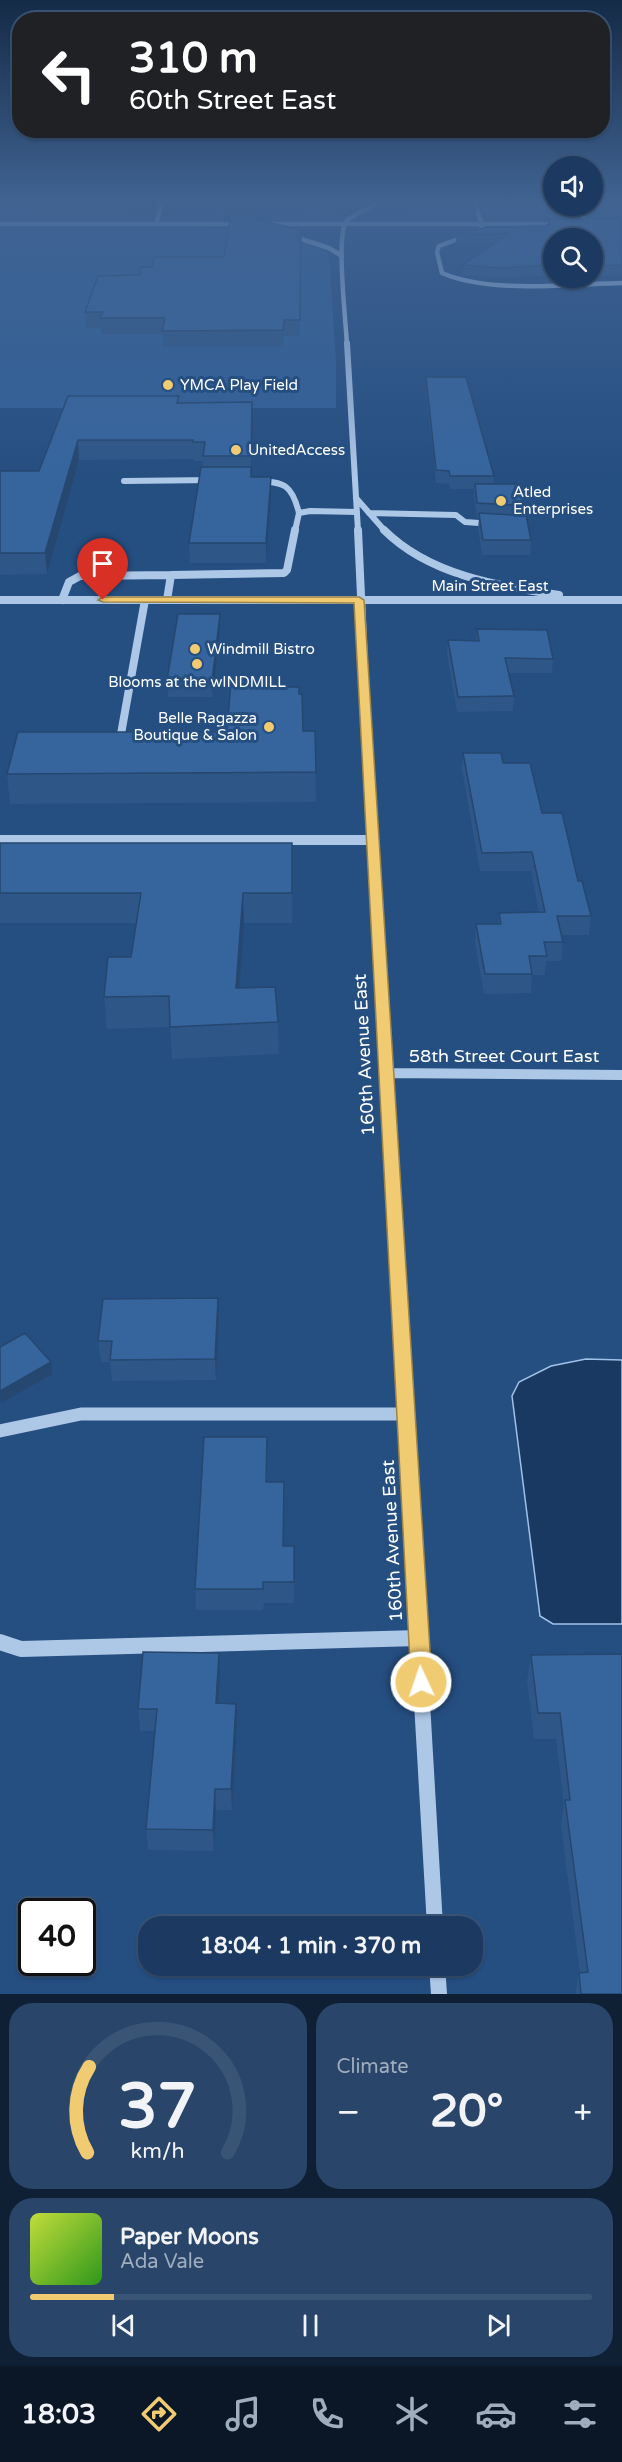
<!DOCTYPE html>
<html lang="en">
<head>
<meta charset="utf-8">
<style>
  :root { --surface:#1c3a61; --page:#29456a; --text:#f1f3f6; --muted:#a0adbd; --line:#3a5476; --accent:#f0cb72 }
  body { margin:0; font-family:"Varela Round",sans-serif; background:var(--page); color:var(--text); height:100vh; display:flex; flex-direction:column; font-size:22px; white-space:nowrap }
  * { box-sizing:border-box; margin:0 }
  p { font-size:20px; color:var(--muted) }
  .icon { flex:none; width:33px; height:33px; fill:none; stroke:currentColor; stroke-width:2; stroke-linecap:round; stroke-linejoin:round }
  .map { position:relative; height:1994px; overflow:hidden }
  .details { display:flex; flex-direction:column; gap:9px; padding:9px; background:#0f2035; flex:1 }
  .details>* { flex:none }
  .top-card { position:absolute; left:12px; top:12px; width:598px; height:126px; border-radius:24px; box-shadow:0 2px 4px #0004,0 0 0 2px var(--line); background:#202124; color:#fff; overflow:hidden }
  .tools { position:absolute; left:543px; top:156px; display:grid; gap:12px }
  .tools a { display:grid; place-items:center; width:60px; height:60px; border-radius:50%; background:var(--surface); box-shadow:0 2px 4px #0004,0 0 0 2px var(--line); font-size:30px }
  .speed { position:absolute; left:18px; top:1898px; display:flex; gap:12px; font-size:30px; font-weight:700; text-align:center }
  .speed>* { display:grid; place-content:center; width:78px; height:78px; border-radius:50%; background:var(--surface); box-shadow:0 2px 4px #0004,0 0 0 2px var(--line); line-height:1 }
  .speed .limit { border:3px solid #111; border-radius:9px; background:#fff; color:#111 }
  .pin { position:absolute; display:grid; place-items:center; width:51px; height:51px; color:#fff; margin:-62px -26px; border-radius:50% 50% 50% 0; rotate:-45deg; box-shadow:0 0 6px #0007 }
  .pin .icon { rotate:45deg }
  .me { position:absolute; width:66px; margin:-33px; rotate:357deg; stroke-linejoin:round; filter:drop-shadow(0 0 4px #0008) }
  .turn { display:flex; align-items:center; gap:21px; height:126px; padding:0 18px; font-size:27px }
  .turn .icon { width:78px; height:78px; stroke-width:2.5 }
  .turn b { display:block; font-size:42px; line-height:51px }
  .big { font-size:45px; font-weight:800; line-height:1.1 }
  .details .tile { flex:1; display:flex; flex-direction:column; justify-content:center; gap:9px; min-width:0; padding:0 21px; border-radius:24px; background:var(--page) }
  .details .dial { align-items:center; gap:0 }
  .dial svg { height:156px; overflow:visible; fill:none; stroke:var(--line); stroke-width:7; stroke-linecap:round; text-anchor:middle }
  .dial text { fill:var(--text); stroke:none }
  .song { display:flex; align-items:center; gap:18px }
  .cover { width:72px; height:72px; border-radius:9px; background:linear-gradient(135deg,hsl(70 70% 55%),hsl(110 70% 35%)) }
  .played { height:6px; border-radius:3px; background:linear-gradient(90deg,var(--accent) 15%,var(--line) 15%) }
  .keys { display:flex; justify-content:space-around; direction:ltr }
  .heat { display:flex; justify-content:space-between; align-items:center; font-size:33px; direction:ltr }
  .details .tiles { flex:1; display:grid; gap:9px; grid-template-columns:1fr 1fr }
  .tile:last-child { grid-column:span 2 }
  .trip { position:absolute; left:138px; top:1916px; width:345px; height:60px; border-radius:24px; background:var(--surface); box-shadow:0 2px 4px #0004,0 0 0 2px var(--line); font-weight:800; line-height:60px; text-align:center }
  .tab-bar { display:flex; height:96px; justify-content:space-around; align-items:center; background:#0b1727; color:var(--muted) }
  .tab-bar .icon { width:42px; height:42px }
  .tab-bar .on { color:var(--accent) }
  .tab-bar b { font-size:27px; color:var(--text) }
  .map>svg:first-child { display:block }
  .green { fill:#306099 }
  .water { fill:#1a3962; stroke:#a1c2e7; stroke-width:1.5 }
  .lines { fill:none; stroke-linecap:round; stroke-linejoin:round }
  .minor-far5 { stroke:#adc7e7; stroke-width:4.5 }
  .minor-far4 { stroke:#adc7e7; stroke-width:6 }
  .minor-far3 { stroke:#adc7e7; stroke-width:8 }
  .minor-far2 { stroke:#adc7e7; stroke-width:10 }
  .minor-far1 { stroke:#adc7e7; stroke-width:13 }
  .minor { stroke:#adc7e7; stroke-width:16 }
  .wall { fill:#2e5788 }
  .shaded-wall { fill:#26476f }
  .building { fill:#36659e; stroke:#26476f; stroke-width:1.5 }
  .route { fill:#f0cb72; stroke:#9c844a; stroke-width:1.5 }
  .poi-dot { fill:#f0cb72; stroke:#254e81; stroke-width:2 }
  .labels { text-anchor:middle; stroke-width:6; stroke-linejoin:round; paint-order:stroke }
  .far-poi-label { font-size:15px; fill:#fff; stroke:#254e81; text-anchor:start }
  .far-street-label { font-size:15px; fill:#fff; stroke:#254e81 }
  .street-label { font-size:18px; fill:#fff; stroke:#254e81 }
</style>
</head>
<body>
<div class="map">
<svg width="622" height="1994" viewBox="0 0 622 1994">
  <rect width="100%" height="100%" fill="#254e81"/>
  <path class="green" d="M 0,228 C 46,228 315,216 329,257 L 336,362 L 336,408 L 0,408 Z"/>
  <path class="water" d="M 586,1359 L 622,1360 L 622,1624 L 553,1624 L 540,1616 L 512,1396 L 519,1382 L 551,1366 Z"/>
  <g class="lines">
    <path class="minor-far5" d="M 473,199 L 482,224 L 481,231
      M 142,202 L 177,202
      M 577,206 L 587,224
      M 0,224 L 243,224
      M 156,224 L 163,199
      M 261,224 L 561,224
      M 289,235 L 329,248 L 342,256
      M 469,235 L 439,246 L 437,252 L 442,273 C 490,294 570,284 622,283
      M 347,345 C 346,323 336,237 346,222 C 353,213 366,211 374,204 L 373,199"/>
    <path class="minor-far4" d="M 347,343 L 358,531
      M 124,481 L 214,480
      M 257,481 C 285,482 292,485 299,513
      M 356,498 L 385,531
      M 369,513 L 456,515 L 465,522 L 493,524
      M 295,531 L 299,513 L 310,511 L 357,512"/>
    <path class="minor-far3" d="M 358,530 L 369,771
      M 384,530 C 429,575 498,586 559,595
      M 0,600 L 622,600
      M 62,600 L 69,582 L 80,576 L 171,575
      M 167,600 L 171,575 L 284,573 L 287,570 L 295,530
      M 121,734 L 145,600"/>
    <path class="minor-far2" d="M 369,770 L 387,1081
      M 0,840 L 373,840
      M 386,1073 L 622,1075"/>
    <path class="minor-far1" d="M 387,1080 L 409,1480
      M 0,1431 L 81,1414 L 406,1414"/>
    <path class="minor" d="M 409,1479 L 435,1926
      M 0,1642 L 21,1649 L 419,1638
      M 437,1965 L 439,1994"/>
  </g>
  <path class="wall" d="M 0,199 L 156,199 L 156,207 L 154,213 L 134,213 L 133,215 L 0,216 Z
    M 343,199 L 343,215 L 314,215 L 314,217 L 301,217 L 301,219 L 256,219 L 301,230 L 300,336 L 284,336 L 283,347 L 163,347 L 162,334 L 101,334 L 101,328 L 86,328 L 85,312 L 152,267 L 224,257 L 231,215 L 164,213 L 163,203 Z
    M 400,199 L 472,199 L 476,210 L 476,219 L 403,219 Z
    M 478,199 L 554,199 L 580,210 L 579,219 L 590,219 L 582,206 L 592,206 L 622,199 L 622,275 L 592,276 L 592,238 L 554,238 L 554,275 L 500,278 L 462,275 L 463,265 L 494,243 L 456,243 L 456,234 L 545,226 L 548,224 L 548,219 L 485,219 Z
    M 426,377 L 494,476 L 493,484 L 520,484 L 531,540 L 530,555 L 482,555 L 478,528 L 479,518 L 477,517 L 474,498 L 474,489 L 450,489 L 449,484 L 436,483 L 426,389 Z
    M 68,396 L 179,403 L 252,402 L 251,477 L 271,477 L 271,496 L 266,563 L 190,563 L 189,543 L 203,467 L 203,461 L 194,461 L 194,459 L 79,460 L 47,574 L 0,575 L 0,471 L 39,471 Z
    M 477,629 L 553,659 L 552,673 L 508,673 L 514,696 L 513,711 L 457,712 L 447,655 L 448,640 L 476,641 Z
    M 220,630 L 213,697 L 168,697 L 167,680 Z
    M 273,687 L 299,694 L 303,731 L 315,731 L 316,802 L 10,804 L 7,774 L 227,732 Z
    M 463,753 L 503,763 L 542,813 L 578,881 L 591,916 L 589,935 L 561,935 L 563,942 L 561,961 L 546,961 L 545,975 L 532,975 L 531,993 L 484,994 L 475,943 L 476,924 L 498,924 L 499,913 L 539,912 L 531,871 L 480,871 L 462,770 Z
    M 0,843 L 292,843 L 292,923 L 244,923 L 239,988 L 278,1022 L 279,1054 L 172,1059 L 170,1027 L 107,1029 L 104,997 L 131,957 L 136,923 L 0,923 Z
    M 219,1319 L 216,1380 L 112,1381 L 110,1362 L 101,1362 L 98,1341 Z
    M 267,1437 L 267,1482 L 284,1482 L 283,1546 L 294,1546 L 294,1603 L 264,1603 L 263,1610 L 196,1610 L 195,1589 Z
    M 622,1654 L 622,1994 L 575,1994 L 579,1973 L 580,1973 L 561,1826 L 564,1805 L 556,1739 L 534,1739 L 527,1681 L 531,1655 Z
    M 220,1674 L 218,1703 L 237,1725 L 232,1810 L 216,1810 L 214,1851 L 148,1850 L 146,1829 L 155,1731 L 140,1731 L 138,1709 Z"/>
  <path class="shaded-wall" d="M 155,199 L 156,199 L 156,207 L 154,213 L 154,203 Z
    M 252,402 L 253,420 L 251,476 L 251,456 Z
    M 78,440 L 79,460 L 47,574 L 45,553 Z
    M 271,477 L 271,496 L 266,563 L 266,543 Z
    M 220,614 L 220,630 L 213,697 L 212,681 Z
    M 243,893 L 244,923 L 237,1020 L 236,988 Z
    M 218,1298 L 219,1319 L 216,1380 L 215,1359 Z
    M 51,1362 L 52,1374 L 1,1403 L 0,1391 Z
    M 219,1653 L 220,1674 L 217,1724 L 216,1703 Z
    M 236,1704 L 237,1725 L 232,1810 L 231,1789 Z
    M 215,1789 L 216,1810 L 214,1851 L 213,1830 Z"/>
  <path class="building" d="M 0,199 L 155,199 L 154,203 L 133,203 L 132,204 L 0,205 Z
    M 164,199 L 343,199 L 343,204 L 314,204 L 314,206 L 301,206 L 301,209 L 232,209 L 233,204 L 163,203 Z
    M 401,199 L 472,199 L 476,210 L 403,210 Z
    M 482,199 L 554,199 L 554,206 L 577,206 L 580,210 L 486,210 Z
    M 592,199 L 622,199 L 622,211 L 590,210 L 588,206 L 592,206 Z
    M 231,215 L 252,215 L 256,219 L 301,230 L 300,320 L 284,320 L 283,330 L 162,331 L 165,318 L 100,318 L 103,312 L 85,312 L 98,276 L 139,275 L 141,267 L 152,267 L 154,257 L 224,257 Z
    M 548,219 L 622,219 L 622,265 L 592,266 L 592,238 L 554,238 L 554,265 L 501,268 L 463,265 L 507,234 L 456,234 L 489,227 L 545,226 L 549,224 Z
    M 426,377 L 466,377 L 494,476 L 450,476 L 449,471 L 436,470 Z
    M 68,396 L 179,396 L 177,403 L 252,402 L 251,456 L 203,456 L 205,442 L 193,442 L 193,440 L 78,440 L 45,553 L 0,553 L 0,471 L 39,471 Z
    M 201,467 L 251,467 L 251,477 L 271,477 L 266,543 L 189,543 Z
    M 475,484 L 520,484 L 531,540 L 483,540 L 479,513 L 514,515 L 519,510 L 514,505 L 477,503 Z
    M 178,614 L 220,614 L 212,681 L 167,680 Z
    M 477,629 L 547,630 L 553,659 L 505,658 L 514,696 L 458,697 L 448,640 L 479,641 Z
    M 231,681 L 273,681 L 273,687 L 299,687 L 299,694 L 302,694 L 303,731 L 315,731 L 316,772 L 7,774 L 18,732 L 227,732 Z
    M 463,753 L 501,753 L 503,763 L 530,763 L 542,813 L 562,813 L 578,881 L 582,881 L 591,916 L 557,916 L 563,942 L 544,942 L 547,956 L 529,956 L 532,974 L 485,974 L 476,924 L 501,924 L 499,913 L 545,912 L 532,852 L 482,853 Z
    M 0,843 L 292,843 L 292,893 L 243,893 L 236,988 L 275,987 L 278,1022 L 170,1027 L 169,996 L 104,997 L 108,957 L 131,957 L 141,893 L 0,893 Z
    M 218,1298 L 215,1359 L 110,1360 L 112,1341 L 98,1341 L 103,1299 Z
    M 25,1333 L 51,1362 L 0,1391 L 0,1347 Z
    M 204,1437 L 267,1437 L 266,1482 L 284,1482 L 283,1546 L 294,1546 L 294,1582 L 263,1582 L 263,1589 L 195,1589 Z
    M 143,1652 L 219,1653 L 216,1703 L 236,1704 L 231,1789 L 215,1789 L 213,1830 L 146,1829 L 157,1709 L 138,1709 Z
    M 622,1654 L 622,1994 L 581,1994 L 579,1973 L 588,1972 L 565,1800 L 570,1800 L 560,1713 L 538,1713 L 531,1655 Z"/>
  <linearGradient id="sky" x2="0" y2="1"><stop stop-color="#142b47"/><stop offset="0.42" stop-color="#406392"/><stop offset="1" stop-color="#406392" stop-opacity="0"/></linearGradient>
  <rect width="622" height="479" fill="url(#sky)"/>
  <path class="route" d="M 359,597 L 364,600 L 432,1682 L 429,1689 L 421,1692 L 414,1689 L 411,1682 L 354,603 L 103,602 L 98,600 L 103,597 Z"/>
  <g class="poi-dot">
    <circle cx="168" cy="385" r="6"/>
    <circle cx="236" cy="450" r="6"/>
    <circle cx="501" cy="501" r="6"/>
    <circle cx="195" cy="649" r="6"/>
    <circle cx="197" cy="664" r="6"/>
    <circle cx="269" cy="727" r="6"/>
  </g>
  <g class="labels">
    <g class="far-poi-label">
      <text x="180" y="390">YMCA Play Field</text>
      <text x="248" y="455">UnitedAccess</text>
      <text x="513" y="497">Atled<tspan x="513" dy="17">Enterprises</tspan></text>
      <text x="207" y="654">Windmill Bistro</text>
      <text x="197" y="687" text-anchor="middle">Blooms at the wINDMILL</text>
      <text x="257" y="723" text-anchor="end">Belle Ragazza<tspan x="257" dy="17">Boutique &amp; Salon</tspan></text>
    </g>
    <g class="far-street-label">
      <text x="490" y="591">Main Street East</text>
    </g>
    <g class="street-label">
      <text transform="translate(364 1055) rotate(-93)" y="6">160th Avenue East</text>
      <text x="504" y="1062">58th Street Court East</text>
      <text transform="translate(392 1541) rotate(-93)" y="6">160th Avenue East</text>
    </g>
  </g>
</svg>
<div class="tools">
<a><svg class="icon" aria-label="sound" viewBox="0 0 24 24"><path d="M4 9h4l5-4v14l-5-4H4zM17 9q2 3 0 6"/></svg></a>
<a><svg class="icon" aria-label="search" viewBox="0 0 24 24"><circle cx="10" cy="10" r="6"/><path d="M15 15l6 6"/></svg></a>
</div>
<div class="speed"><div class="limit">40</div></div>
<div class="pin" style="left:103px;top:600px;background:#d93025"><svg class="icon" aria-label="arrive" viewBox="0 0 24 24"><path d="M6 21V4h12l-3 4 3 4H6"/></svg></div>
<svg class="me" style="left:421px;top:1682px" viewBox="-20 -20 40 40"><circle r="17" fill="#f0cb72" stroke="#fff" stroke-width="3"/><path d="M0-11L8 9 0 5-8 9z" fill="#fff"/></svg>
<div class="trip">18:04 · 1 min · 370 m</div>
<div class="top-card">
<div class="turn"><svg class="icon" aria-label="left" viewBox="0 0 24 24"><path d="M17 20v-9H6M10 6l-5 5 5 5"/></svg><div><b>310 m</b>60th Street East</div></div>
</div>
</div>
<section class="details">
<div class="tiles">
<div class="tile dial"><svg viewBox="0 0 100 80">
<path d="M14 69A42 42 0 1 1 86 69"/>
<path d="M14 69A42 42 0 0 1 15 25" stroke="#f0cb72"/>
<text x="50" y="56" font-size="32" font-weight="700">37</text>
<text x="50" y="72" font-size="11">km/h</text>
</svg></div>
<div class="tile"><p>Climate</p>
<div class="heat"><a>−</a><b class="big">20°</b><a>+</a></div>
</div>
<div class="tile">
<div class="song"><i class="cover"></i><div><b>Paper Moons</b><p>Ada Vale</p></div></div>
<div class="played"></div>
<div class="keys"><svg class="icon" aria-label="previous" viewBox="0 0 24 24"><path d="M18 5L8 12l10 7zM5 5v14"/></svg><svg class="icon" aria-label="pause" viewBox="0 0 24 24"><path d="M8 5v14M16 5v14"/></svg><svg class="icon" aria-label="next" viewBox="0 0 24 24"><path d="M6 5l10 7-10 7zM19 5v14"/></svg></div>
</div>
</div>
</section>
<nav class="tab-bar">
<b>18:03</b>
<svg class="icon on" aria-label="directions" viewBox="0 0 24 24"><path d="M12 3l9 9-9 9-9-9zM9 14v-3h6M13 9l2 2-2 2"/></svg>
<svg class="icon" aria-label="music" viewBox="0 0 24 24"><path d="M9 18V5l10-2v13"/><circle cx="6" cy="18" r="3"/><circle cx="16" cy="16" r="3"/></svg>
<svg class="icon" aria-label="phone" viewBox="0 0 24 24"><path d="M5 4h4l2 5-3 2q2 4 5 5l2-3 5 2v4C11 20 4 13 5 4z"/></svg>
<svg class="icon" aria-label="climate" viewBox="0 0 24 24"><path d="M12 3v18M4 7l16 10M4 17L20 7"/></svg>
<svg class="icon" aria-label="car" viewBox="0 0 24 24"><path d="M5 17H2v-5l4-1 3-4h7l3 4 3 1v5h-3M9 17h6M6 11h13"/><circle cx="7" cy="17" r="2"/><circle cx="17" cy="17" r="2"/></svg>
<svg class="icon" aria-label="filters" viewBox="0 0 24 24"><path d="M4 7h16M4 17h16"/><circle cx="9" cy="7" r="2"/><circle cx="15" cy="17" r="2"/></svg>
</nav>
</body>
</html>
